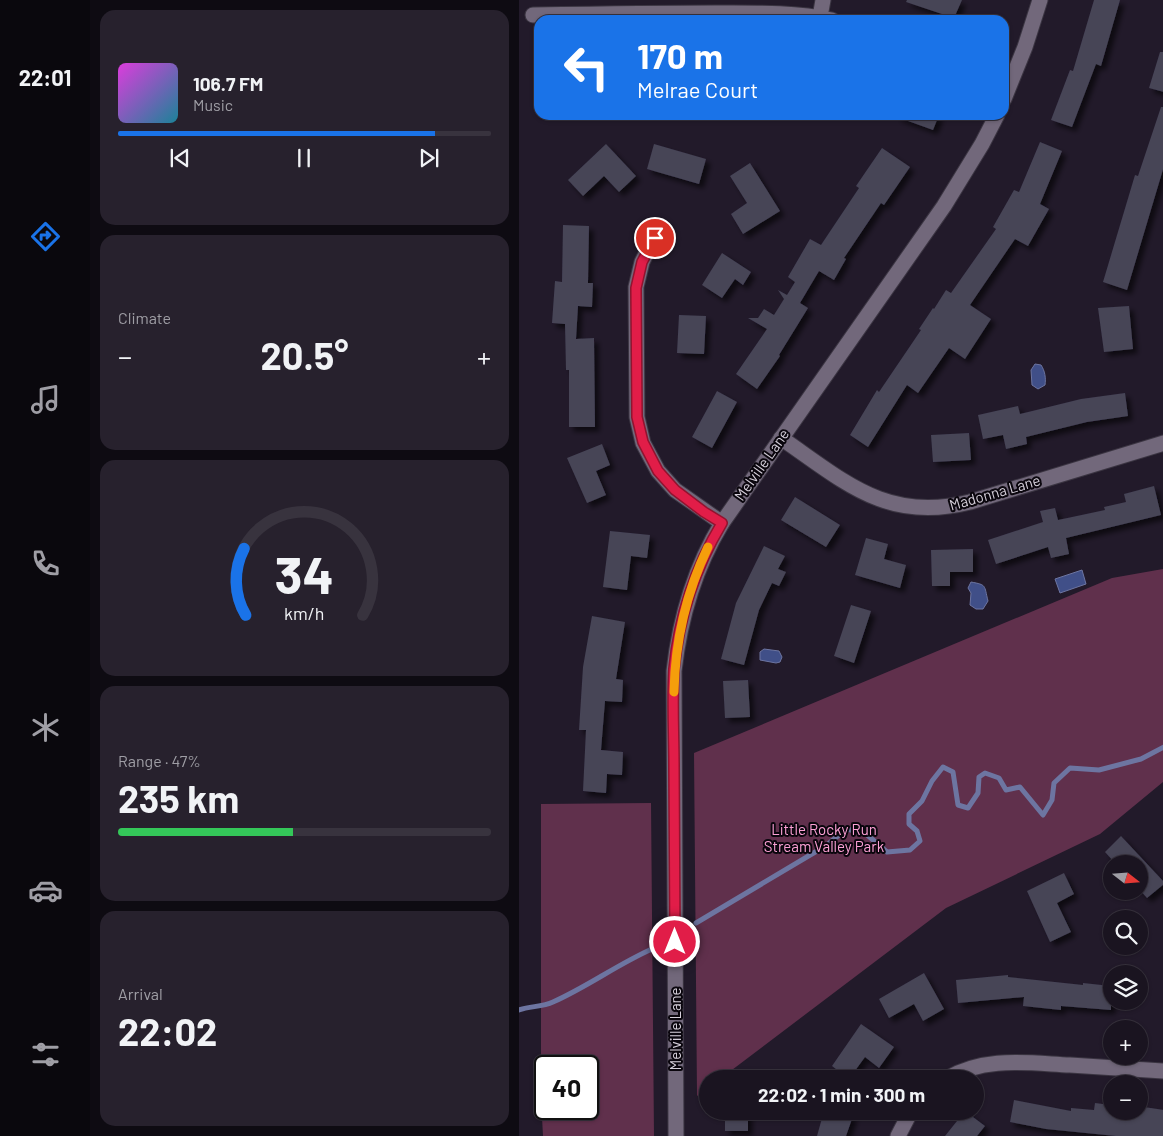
<!DOCTYPE html>
<html lang="en">
<head>
<meta charset="utf-8">
<style>
  :root { --surface:#1a1420; --page:#27212d; --text:#f1f3f6; --muted:#9f9ea5; --line:#38333e; --accent:#1a73e8 }
  body { margin:0; font-family:Barlow,sans-serif; background:var(--page); color:var(--text); height:100vh; display:flex; flex-direction:column; font-size:19px; white-space:nowrap }
  * { box-sizing:border-box; margin:0 }
  p { font-size:16px; color:var(--muted) }
  .icon { flex:none; width:28px; height:28px; fill:none; stroke:currentColor; stroke-width:2; stroke-linecap:round; stroke-linejoin:round }
  .map { position:relative; flex:1; overflow:hidden }
  .side { display:flex; flex-direction:column; gap:10px; padding:10px; background:#0e0b12; width:429px }
  .side>* { flex:none }
  .top-card { position:absolute; left:15px; top:15px; width:475px; height:105px; border-radius:15px; box-shadow:0 1px 4px #0004,0 0 0 1px var(--line); background:#1a73e8; color:#fff; overflow:hidden }
  .needle { width:32px; rotate:107deg }
  .controls { position:absolute; left:584px; top:855px; display:grid; gap:10px }
  .controls a { display:grid; place-items:center; width:45px; height:45px; border-radius:50%; background:var(--surface); box-shadow:0 1px 4px #0004,0 0 0 1px var(--line); font-size:25px }
  .speed { position:absolute; left:15px; top:1055px; display:flex; gap:10px; font-size:25px; font-weight:700; text-align:center }
  .speed>* { display:grid; place-content:center; width:65px; height:65px; border-radius:50%; background:var(--surface); box-shadow:0 1px 4px #0004,0 0 0 1px var(--line); line-height:1 }
  .speed .limit { border:2px solid #111; border-radius:8px; background:#fff; color:#111 }
  .pin { position:absolute; display:grid; place-items:center; width:42px; height:42px; color:#fff; margin:-21px; border:2px solid #fff; border-radius:50%; box-shadow:0 1px 5px #0007 }
  .me { position:absolute; width:55px; margin:-28px; rotate:0deg; stroke-linejoin:round; filter:drop-shadow(0 0 4px #0008) }
  .turn { display:flex; align-items:center; gap:18px; height:105px; padding:0 20px; font-size:22px }
  .turn .icon { width:65px; height:65px; stroke-width:2.5 }
  .turn b { display:block; font-size:35px; line-height:42px }
  .big { font-size:38px; font-weight:700; line-height:1.1 }
  .side .widget { flex:1; display:flex; flex-direction:column; justify-content:center; gap:8px; min-width:0; padding:0 18px; border-radius:15px; background:var(--page) }
  .side .dial { align-items:center; gap:0 }
  .dial svg { height:130px; overflow:visible; fill:none; stroke:var(--line); stroke-width:7; stroke-linecap:round; text-anchor:middle }
  .dial text { fill:var(--text); stroke:none }
  .song { display:flex; align-items:center; gap:15px }
  .cover { width:60px; height:60px; border-radius:8px; background:linear-gradient(135deg,hsl(300 70% 55%),hsl(190 70% 35%)) }
  .played { height:5px; border-radius:2px; background:linear-gradient(90deg,var(--accent) 85%,var(--line) 85%) }
  .keys { display:flex; justify-content:space-around; direction:ltr }
  .heat { display:flex; justify-content:space-between; align-items:center; font-size:28px; direction:ltr }
  .charge { height:8px; border-radius:4px; background:linear-gradient(90deg,#34c759 47%,var(--line) 0) }
  .trip { position:absolute; left:180px; top:1070px; width:285px; height:50px; border-radius:25px; background:var(--surface); box-shadow:0 1px 4px #0004,0 0 0 1px var(--line); font-weight:700; line-height:50px; text-align:center }
  main { display:flex; flex:1; min-height:0 }
  .tab-bar { display:flex; flex-direction:column; width:90px; justify-content:space-around; align-items:center; background:#0a080d; color:var(--muted) }
  .tab-bar .icon { width:35px; height:35px }
  .tab-bar .current { color:var(--accent) }
  .tab-bar b { font-size:22px; color:var(--text) }
  .map>svg:first-child { display:block }
  .green { fill:#60304c; fill-rule:evenodd }
  .water { fill:#404f88; stroke:#6d75a1 }
  .lines { fill:none; stroke-linecap:round; stroke-linejoin:round }
  .stream { stroke:#6d75a1; stroke-width:5 }
  .building { fill:#464457; filter:url(#shadow) }
  .street-casing { stroke:#3b3542; stroke-width:17 }
  .secondary-casing { stroke:#3b3542; stroke-width:17 }
  .street { stroke:#72687b; stroke-width:15 }
  .secondary { stroke:#72687b; stroke-width:15 }
  .route-casing { stroke:#92132f; stroke-width:12 }
  .route { stroke:#e11d48; stroke-width:9 }
  .slow { stroke:#f59e0b; stroke-width:9 }
  .labels { text-anchor:middle; stroke-width:4; stroke-linejoin:round; paint-order:stroke }
  .street-label { font-size:15px; fill:#d5cfda; stroke:#0a060d }
  .park-label { font-size:15px; fill:#fda1d6; stroke:#0a060d }
</style>
</head>
<body>
<main>
<nav class="tab-bar">
<b>22:01</b>
<svg class="icon current" aria-label="directions" viewBox="0 0 24 24"><path d="M12 3l9 9-9 9-9-9zM9 14v-3h6M13 9l2 2-2 2"/></svg>
<svg class="icon" aria-label="music" viewBox="0 0 24 24"><path d="M9 18V5l10-2v13"/><circle cx="6" cy="18" r="3"/><circle cx="16" cy="16" r="3"/></svg>
<svg class="icon" aria-label="phone" viewBox="0 0 24 24"><path d="M5 4h4l2 5-3 2q2 4 5 5l2-3 5 2v4C11 20 4 13 5 4z"/></svg>
<svg class="icon" aria-label="climate" viewBox="0 0 24 24"><path d="M12 3v18M4 7l16 10M4 17L20 7"/></svg>
<svg class="icon" aria-label="car" viewBox="0 0 24 24"><path d="M5 17H2v-5l4-1 3-4h7l3 4 3 1v5h-3M9 17h6M6 11h13"/><circle cx="7" cy="17" r="2"/><circle cx="17" cy="17" r="2"/></svg>
<svg class="icon" aria-label="filters" viewBox="0 0 24 24"><path d="M4 7h16M4 17h16"/><circle cx="9" cy="7" r="2"/><circle cx="15" cy="17" r="2"/></svg>
</nav>
<section class="side">
<div class="widget">
<div class="song"><i class="cover"></i><div><b>106.7 FM</b><p>Music</p></div></div>
<div class="played"></div>
<div class="keys"><svg class="icon" aria-label="previous" viewBox="0 0 24 24"><path d="M18 5L8 12l10 7zM5 5v14"/></svg><svg class="icon" aria-label="pause" viewBox="0 0 24 24"><path d="M8 5v14M16 5v14"/></svg><svg class="icon" aria-label="next" viewBox="0 0 24 24"><path d="M6 5l10 7-10 7zM19 5v14"/></svg></div>
</div>
<div class="widget"><p>Climate</p>
<div class="heat"><a>−</a><b class="big">20.5°</b><a>+</a></div>
</div>
<div class="widget dial"><svg viewBox="0 0 100 80">
<path d="M14 69A42 42 0 1 1 86 69"/>
<path d="M14 69A42 42 0 0 1 13 28" stroke="#1a73e8"/>
<text x="50" y="56" font-size="32" font-weight="700">34</text>
<text x="50" y="72" font-size="11">km/h</text>
</svg></div>
<div class="widget"><p>Range · 47%</p><b class="big">235 km</b><div class="charge"></div></div>
<div class="widget"><p>Arrival</p><b class="big">22:02</b></div>
</section>
<div class="map">
<svg width="645" height="1136" viewBox="0 0 645 1136">
  <defs>
    <filter id="shadow"><feDropShadow dx="4.5" dy="4.5" stdDeviation="2.5" flood-color="#0009"/></filter>
  </defs>
  <rect width="100%" height="100%" fill="#221a2a"/>
  <path class="green" d="M 644,569 L 644,782 L 581,834 L 427,908 L 201,1079 L 189,1079 L 189,1088 L 178,1096 L 175,753 L 593,578 Z
    M 132,803 L 135,1136 L 24,1136 L 22,1098 L 22,804 ZM 26,1066 L 69,1066 L 69,1109 L 26,1109 Z"/>
  <path class="water" d="M 516,364 L 522,365 C 526,371 527,378 526,385 L 519,389 L 513,385 L 512,370 Z
    M 563,570 L 567,584 L 541,593 L 536,579 Z
    M 452,582 C 468,585 465,585 469,601 L 464,609 L 457,609 L 451,605 L 452,593 L 449,588 Z
    M 245,649 L 260,651 L 263,657 L 261,662 L 257,663 L 241,660 L 241,652 Z"/>
  <g class="lines">
    <path class="stream" d="M 177,923 L 308,845 L 327,829 L 346,833 L 368,852 L 391,850 L 401,841 L 398,831 L 390,824 L 390,814 L 403,801 L 413,781 L 424,767 L 434,772 L 439,805 L 449,808 L 459,793 L 460,777 L 466,773 L 480,778 L 487,790 L 501,787 L 524,815 L 533,800 L 535,783 L 551,768 L 580,770 L 622,759 L 645,747
      M 0,1010 C 11,1006 23,1007 34,1002 C 68,987 99,964 133,949"/>
  </g>
  <path class="building" d="M 388,0 L 443,0 L 435,18 L 387,2 Z
    M 575,0 L 601,0 L 582,66 L 577,64 L 553,127 L 532,120 L 551,70 L 554,71 Z
    M 641,52 L 645,52 L 645,92 L 630,88 Z
    M 642,107 L 645,107 L 645,166 L 608,290 L 584,282 L 616,175 L 619,176 Z
    M 378,115 L 420,115 L 414,130 L 378,117 Z
    M 521,142 L 543,151 L 521,204 L 530,209 L 509,246 L 496,239 L 451,305 L 472,319 L 446,359 L 430,348 L 399,393 L 388,385 L 349,447 L 331,435 L 358,390 L 360,392 L 402,330 L 400,329 L 414,308 L 415,309 L 427,290 L 432,293 L 477,229 L 474,227 L 495,190 L 500,192 Z
    M 87,144 L 117,176 L 100,192 L 85,176 L 64,196 L 49,180 Z
    M 135,144 L 187,159 L 180,184 L 128,169 Z
    M 363,148 L 391,167 L 365,205 L 362,203 L 325,258 L 327,259 L 315,280 L 300,271 L 281,303 L 289,308 L 260,355 L 261,356 L 238,389 L 217,374 L 248,329 L 229,318 L 239,318 L 245,309 L 255,315 L 265,299 L 259,290 L 268,295 L 276,282 L 269,277 L 291,239 L 302,245 L 340,188 L 337,186 Z
    M 231,163 L 261,211 L 224,234 L 212,214 L 228,203 L 211,176 Z
    M 44,225 L 70,226 L 69,283 L 74,283 L 73,307 L 59,306 L 57,339 L 75,338 L 76,427 L 50,427 L 50,370 L 47,370 L 46,324 L 33,323 L 36,281 L 43,282 Z
    M 203,253 L 232,272 L 224,285 L 216,279 L 203,298 L 183,285 Z
    M 610,306 L 614,349 L 585,352 L 579,308 Z
    M 160,315 L 187,316 L 185,354 L 158,353 Z
    M 198,391 L 218,402 L 193,448 L 173,437 Z
    M 606,393 L 609,416 L 568,422 L 507,437 L 508,444 L 487,449 L 484,435 L 464,439 L 459,415 L 499,406 L 501,414 L 562,399 Z
    M 450,433 L 452,460 L 414,462 L 412,435 Z
    M 83,444 L 91,465 L 77,471 L 87,495 L 68,503 L 48,458 Z
    M 635,486 L 642,515 L 547,538 L 550,554 L 532,558 L 529,547 L 477,564 L 469,540 L 524,522 L 521,511 L 536,508 L 539,520 L 586,510 L 585,507 L 607,502 L 605,494 Z
    M 276,497 L 321,525 L 307,547 L 262,520 Z
    M 91,531 L 131,535 L 128,558 L 112,556 L 108,590 L 84,587 Z
    M 347,538 L 369,544 L 365,559 L 387,565 L 381,588 L 336,575 Z
    M 245,546 L 266,556 L 259,569 L 267,572 L 260,586 L 253,583 L 240,610 L 225,665 L 202,659 L 217,603 Z
    M 454,549 L 454,572 L 431,572 L 431,586 L 413,586 L 412,550 Z
    M 332,605 L 352,611 L 335,663 L 315,656 Z
    M 73,616 L 106,622 L 97,679 L 104,680 L 103,702 L 86,701 L 82,750 L 104,752 L 103,775 L 88,774 L 87,793 L 64,791 L 67,730 L 60,730 L 64,667 Z
    M 229,680 L 231,717 L 206,718 L 204,681 Z
    M 602,836 L 645,882 L 645,884 L 628,898 L 620,889 L 620,864 L 597,864 L 586,852 Z
    M 545,873 L 555,894 L 538,903 L 552,932 L 531,942 L 508,891 Z
    M 405,973 L 425,1009 L 404,1021 L 395,1004 L 370,1018 L 360,999 Z
    M 489,975 L 489,977 L 564,985 L 564,983 L 592,986 L 592,1010 L 542,1006 L 542,1010 L 504,1006 L 505,997 L 439,1003 L 437,980 Z
    M 342,1024 L 375,1047 L 360,1068 L 346,1057 L 330,1079 L 313,1066 Z
    M 495,1100 L 552,1111 L 552,1108 L 575,1110 L 576,1103 L 592,1105 L 592,1111 L 625,1111 L 625,1107 L 645,1110 L 645,1136 L 597,1136 L 527,1129 L 491,1122 Z
    M 206,1111 L 229,1111 L 229,1131 L 206,1131 Z
    M 305,1111 L 327,1111 L 327,1114 L 334,1116 L 327,1136 L 298,1136 Z
    M 446,1111 L 466,1126 L 458,1136 L 426,1136 Z"/>
  <g class="lines">
    <g class="street-casing">
      <path id="street" d="M 14,15 C 74,14 135,13 196,13 C 235,13 275,12 313,20
        M 301,17 L 304,0
        M 135,238 L 123,262 L 117,287 L 118,417 L 124,443 L 139,471 L 156,490 L 203,523
        M 262,438 C 326,482 368,523 451,502 L 645,443
        M 427,1079 C 466,1056 508,1063 551,1065 C 582,1067 613,1069 645,1071
        M 379,1136 L 392,1111"/>
    </g>
    <g class="secondary-casing">
      <path id="secondary" d="M 485,99 L 506,47 L 521,0
        M 157,1136 L 155,671 C 161,618 175,569 203,523 L 425,206 L 463,144 L 478,115"/>
    </g>
    <use href="#street" class="street"/>
    <use href="#secondary" class="secondary"/>
  </g>
  <g class="lines">
    <g class="route-casing">
      <path id="route" d="M 136,238 L 123,262 L 117,288 L 118,417 L 124,442 L 139,471 L 156,490 L 185,512 L 203,523 C 176,568 160,617 155,669 C 153,702 155,735 155,767 C 155,825 156,883 156,942"/>
    </g>
    <use href="#route" class="route"/>
    <path class="slow" d="M 155,692 C 156,642 167,593 189,547"/>
  </g>
  <g class="labels">
    <g class="street-label">
      <text transform="translate(243 465) rotate(-55)" y="5">Melville Lane</text>
      <text transform="translate(476 493) rotate(-16)" y="5">Madonna Lane</text>
      <text transform="translate(157 1029) rotate(-90)" y="5">Melville Lane</text>
    </g>
    <g class="park-label">
      <text x="305" y="835">Little Rocky Run<tspan x="305" dy="17">Stream Valley Park</tspan></text>
    </g>
  </g>
</svg>
<div class="controls">
<a><svg class="needle" viewBox="-14 -14 28 28"><path d="M0-13l5 13h-10z" fill="#e53935"/><path d="M0 13l5-13h-10z" fill="#9f9ea5"/></svg></a>
<a><svg class="icon" aria-label="search" viewBox="0 0 24 24"><circle cx="10" cy="10" r="6"/><path d="M15 15l6 6"/></svg></a>
<a><svg class="icon" aria-label="layers" viewBox="0 0 24 24"><path d="M12 4l9 5-9 5-9-5zM3 14l9 5 9-5"/></svg></a>
<a>+</a>
<a>−</a>
</div>
<div class="speed"><div class="limit">40</div></div>
<div class="pin" style="left:136px;top:238px;background:#d93025"><svg class="icon" aria-label="arrive" viewBox="0 0 24 24"><path d="M6 21V4h12l-3 4 3 4H6"/></svg></div>
<svg class="me" style="left:156px;top:942px" viewBox="-20 -20 40 40"><circle r="17" fill="#e11d48" stroke="#fff" stroke-width="3"/><path d="M0-11L8 9 0 5-8 9z" fill="#fff"/></svg>
<div class="trip">22:02 · 1 min · 300 m</div>
<div class="top-card">
<div class="turn"><svg class="icon" aria-label="left" viewBox="0 0 24 24"><path d="M17 20v-9H6M10 6l-5 5 5 5"/></svg><div><b>170 m</b>Melrae Court</div></div>
</div>
</div>
</main>
</body>
</html>
